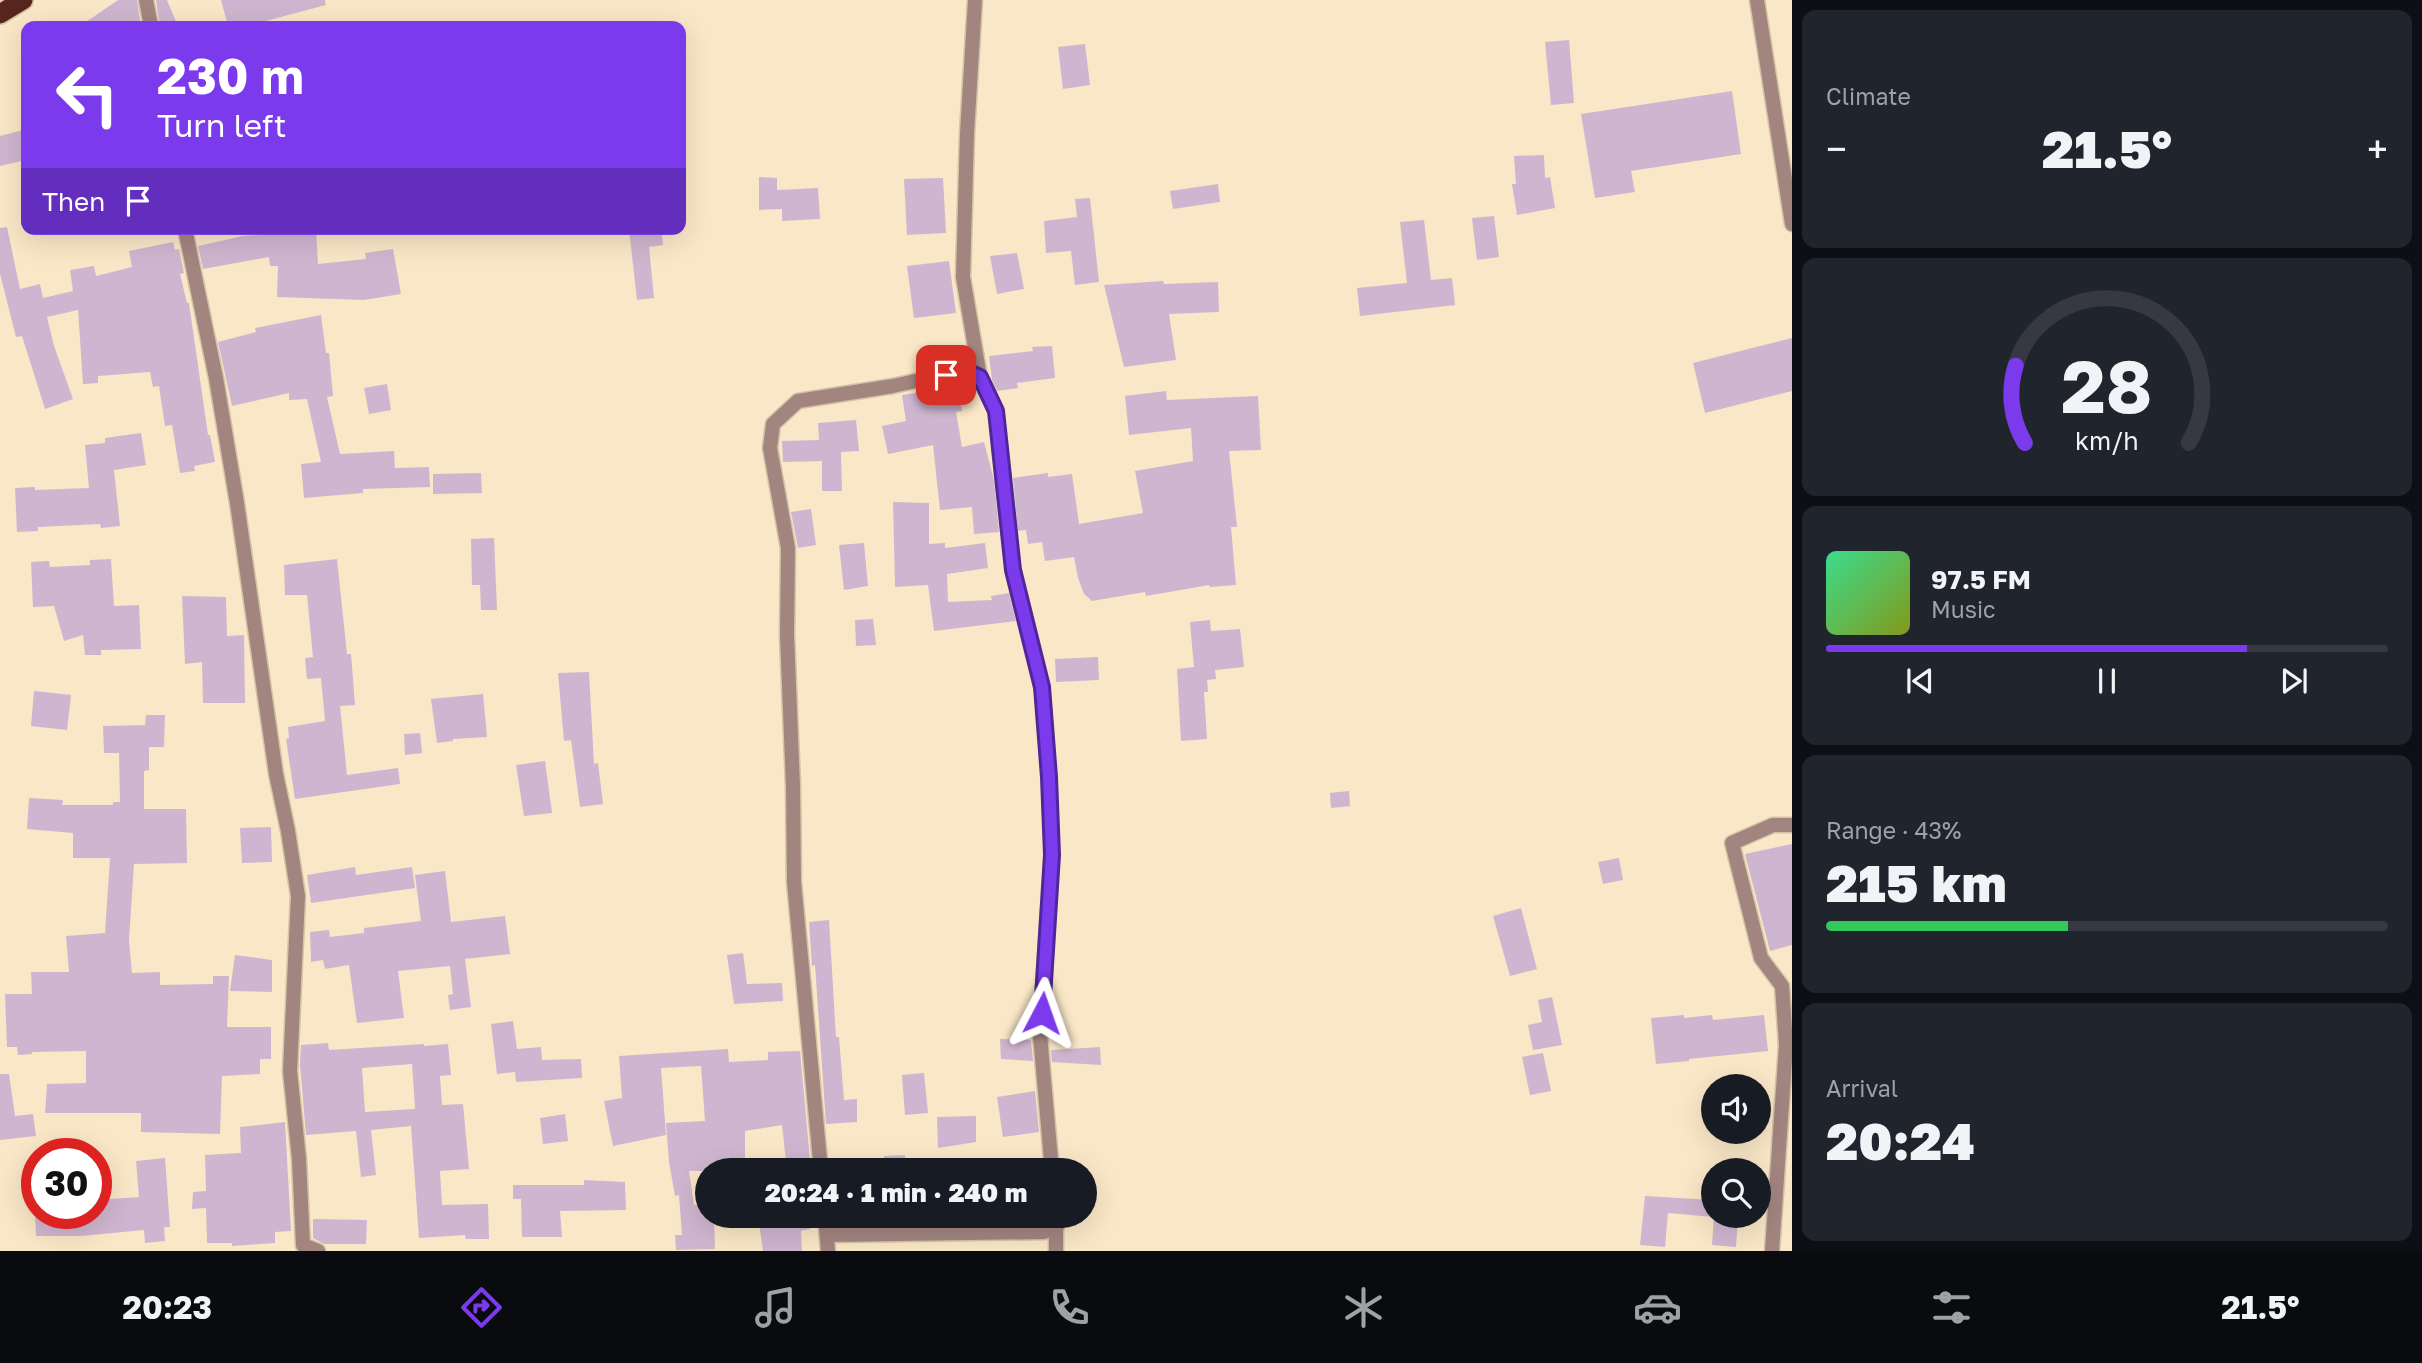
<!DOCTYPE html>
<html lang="en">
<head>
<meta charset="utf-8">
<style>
  :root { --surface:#171b24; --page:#20242c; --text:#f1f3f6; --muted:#9ea1a6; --line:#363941; --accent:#7c3aed }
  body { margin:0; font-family:"Golos Text",sans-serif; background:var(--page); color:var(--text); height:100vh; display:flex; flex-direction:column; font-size:26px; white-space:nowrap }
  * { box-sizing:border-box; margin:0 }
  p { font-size:23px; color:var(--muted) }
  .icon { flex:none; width:38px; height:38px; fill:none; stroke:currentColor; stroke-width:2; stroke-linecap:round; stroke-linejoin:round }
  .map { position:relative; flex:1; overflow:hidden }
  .side { display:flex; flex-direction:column; gap:10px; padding:10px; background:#0d0f14; width:630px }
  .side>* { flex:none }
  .hud { position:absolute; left:21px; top:21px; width:665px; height:214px; border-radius:14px; box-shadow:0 7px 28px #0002; background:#7c3aed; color:#fff; overflow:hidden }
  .fabs { position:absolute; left:1701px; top:1074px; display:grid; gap:14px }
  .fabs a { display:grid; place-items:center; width:70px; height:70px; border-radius:50%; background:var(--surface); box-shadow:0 7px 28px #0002; font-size:35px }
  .speed { position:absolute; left:21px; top:1138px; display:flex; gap:14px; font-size:35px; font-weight:700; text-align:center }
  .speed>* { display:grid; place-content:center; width:91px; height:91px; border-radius:50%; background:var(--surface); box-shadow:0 7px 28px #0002; line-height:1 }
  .speed .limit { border:10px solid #d22; background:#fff; color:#111 }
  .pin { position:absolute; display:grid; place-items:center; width:60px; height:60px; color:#fff; margin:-30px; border-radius:14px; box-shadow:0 4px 10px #0006 }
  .me { position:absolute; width:77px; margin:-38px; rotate:4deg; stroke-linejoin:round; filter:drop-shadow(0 0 5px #0008) }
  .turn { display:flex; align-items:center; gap:24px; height:147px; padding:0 21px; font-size:32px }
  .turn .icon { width:91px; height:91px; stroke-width:2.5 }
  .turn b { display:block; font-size:49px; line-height:60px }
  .then { display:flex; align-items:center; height:66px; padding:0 21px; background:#0003; gap:14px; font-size:26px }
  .big { font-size:52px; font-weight:800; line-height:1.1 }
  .side .tile { flex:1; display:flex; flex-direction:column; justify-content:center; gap:10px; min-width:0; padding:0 24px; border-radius:14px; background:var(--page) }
  .side .dial { align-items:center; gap:0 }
  .dial svg { height:182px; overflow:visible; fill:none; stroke:var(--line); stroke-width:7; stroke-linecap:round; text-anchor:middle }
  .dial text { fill:var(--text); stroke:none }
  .song { display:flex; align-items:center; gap:21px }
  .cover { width:84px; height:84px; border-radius:10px; background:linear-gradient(135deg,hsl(150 70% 55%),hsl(70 70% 35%)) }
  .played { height:7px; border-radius:4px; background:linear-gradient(90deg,var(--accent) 75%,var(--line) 75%) }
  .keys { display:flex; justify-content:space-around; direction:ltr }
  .heat { display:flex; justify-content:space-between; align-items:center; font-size:38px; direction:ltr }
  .charge { height:10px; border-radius:5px; background:linear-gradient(90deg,#34c759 43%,var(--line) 0) }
  .trip { position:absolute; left:695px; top:1158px; width:402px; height:70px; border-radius:35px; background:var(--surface); box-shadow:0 7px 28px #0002; font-weight:800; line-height:70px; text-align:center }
  .menu { display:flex; height:112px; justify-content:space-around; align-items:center; background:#090b0e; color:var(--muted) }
  .menu .icon { width:49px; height:49px }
  .menu .current { color:var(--accent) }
  .menu b { font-size:32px; color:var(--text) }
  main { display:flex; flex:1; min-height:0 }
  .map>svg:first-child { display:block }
  .building { fill:#cfb6d0; fill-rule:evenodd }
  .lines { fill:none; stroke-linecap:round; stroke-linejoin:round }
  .minor-casing { stroke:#d4c3a7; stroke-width:17 }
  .tertiary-casing { stroke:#d4c3a7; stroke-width:17 }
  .trunk-casing { stroke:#d4c3a7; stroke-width:22 }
  .minor { stroke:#a38580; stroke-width:14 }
  .tertiary { stroke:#a38580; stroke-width:14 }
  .trunk { stroke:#58241e; stroke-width:19 }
  .route-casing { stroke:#51269a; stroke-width:18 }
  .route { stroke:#7c3aed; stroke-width:12 }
</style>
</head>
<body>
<main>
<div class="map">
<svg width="1792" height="1251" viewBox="0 0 1792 1251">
  <rect width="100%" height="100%" fill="#fae7c7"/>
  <path class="building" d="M 118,0 L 137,0 L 141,26 L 80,26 Z
    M 156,0 L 167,0 L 178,26 L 160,26 Z
    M 221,0 L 325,0 L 326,5 L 258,23 L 259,26 L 228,26 Z
    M 1569,40 L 1574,103 L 1551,105 L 1545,42 Z
    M 1085,44 L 1090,85 L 1063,89 L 1058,47 Z
    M 1732,91 L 1741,154 L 1631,171 L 1635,192 L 1595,198 L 1581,114 Z
    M 23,130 L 26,141 L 26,160 L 0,166 L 0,136 Z
    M 1544,155 L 1545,178 L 1550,177 L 1555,208 L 1517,215 L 1512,184 L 1516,184 L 1514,156 Z
    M 759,177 L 777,178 L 777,190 L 818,188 L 820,219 L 782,221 L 782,209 L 759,210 Z
    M 943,178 L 946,233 L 907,235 L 904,179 Z
    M 1218,184 L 1220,202 L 1173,209 L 1170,191 Z
    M 1090,198 L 1099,282 L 1075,285 L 1071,251 L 1046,253 L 1044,221 L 1077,217 L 1075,199 Z
    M 1494,216 L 1499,257 L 1477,260 L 1472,218 Z
    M 1424,220 L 1431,280 L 1452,278 L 1455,305 L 1360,316 L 1357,288 L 1407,283 L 1400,222 Z
    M 7,227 L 20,289 L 40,284 L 43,298 L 73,291 L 70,270 L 94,266 L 96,276 L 132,267 L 129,251 L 173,242 L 175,250 L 179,249 L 184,273 L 180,274 L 187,303 L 189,303 L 208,435 L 210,435 L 215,462 L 194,466 L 195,471 L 180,473 L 172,425 L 165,426 L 159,386 L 153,387 L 150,372 L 98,376 L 98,383 L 83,384 L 78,310 L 47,317 L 54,346 L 73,399 L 45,409 L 22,336 L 16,337 L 0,274 L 0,228 Z
    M 316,229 L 318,264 L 366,259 L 365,253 L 393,249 L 401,294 L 364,300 L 277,297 L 278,266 L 270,266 L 269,257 L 203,269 L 198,246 L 243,236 L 261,235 L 261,233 Z
    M 629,229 L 661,229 L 663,245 L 649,247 L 654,298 L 637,300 Z
    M 1017,253 L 1024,289 L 997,294 L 990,256 Z
    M 949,261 L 956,313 L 914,318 L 907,266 Z
    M 1163,281 L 1164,284 L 1218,282 L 1219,312 L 1169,314 L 1176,360 L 1124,367 L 1104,285 Z
    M 321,315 L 326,353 L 329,353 L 333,396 L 327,397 L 340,454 L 394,451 L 395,468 L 429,467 L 430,487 L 363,489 L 363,493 L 304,498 L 301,464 L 321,462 L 307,399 L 289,400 L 289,393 L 232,406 L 218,342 L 256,332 L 255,328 Z
    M 1792,338 L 1792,391 L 1705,413 L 1693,363 Z
    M 1052,346 L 1055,378 L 1017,383 L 1018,388 L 997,391 L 992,380 L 989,356 L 1033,351 L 1032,347 Z
    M 387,384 L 391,410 L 369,414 L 364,388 Z
    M 958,387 L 962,411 L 956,412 L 962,447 L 984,442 L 994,480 L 999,532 L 974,534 L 972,507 L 940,510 L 933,445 L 888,454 L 882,426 L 906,421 L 902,395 Z
    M 1166,391 L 1167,400 L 1258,396 L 1261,450 L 1229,451 L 1237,527 L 1231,527 L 1236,585 L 1210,587 L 1209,585 L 1146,596 L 1145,592 L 1092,601 L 1084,594 L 1078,578 L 1074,557 L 1045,561 L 1042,542 L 1028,544 L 1026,530 L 1018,531 L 1013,478 L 1048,473 L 1048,477 L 1072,474 L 1079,524 L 1143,513 L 1135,471 L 1193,461 L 1191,428 L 1129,435 L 1125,396 Z
    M 856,420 L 859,451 L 841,452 L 842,491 L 822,491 L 822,461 L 783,462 L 782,441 L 819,440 L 818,423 Z
    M 141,433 L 146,465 L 114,470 L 120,526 L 101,528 L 100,524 L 38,527 L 38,531 L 17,532 L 15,488 L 35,487 L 35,490 L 89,488 L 85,445 L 105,443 L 105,438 Z
    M 481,473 L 482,493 L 433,494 L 433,474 Z
    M 893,502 L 929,503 L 929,544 L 945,543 L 945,548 L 985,543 L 988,568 L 947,574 L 948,602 L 992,600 L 991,596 L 1009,593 L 1016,621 L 934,631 L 928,585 L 895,587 Z
    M 811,509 L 816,545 L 798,548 L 791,512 Z
    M 494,538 L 497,610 L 481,610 L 480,585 L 472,585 L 471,539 Z
    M 864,543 L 868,586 L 844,590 L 839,545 Z
    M 111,559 L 114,606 L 139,605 L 141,649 L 101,650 L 101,655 L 85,655 L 83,635 L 64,641 L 54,606 L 33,607 L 31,562 L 49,561 L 50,567 L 90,565 L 90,560 Z
    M 337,559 L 347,654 L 351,654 L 355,705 L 340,706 L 347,775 L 398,768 L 400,784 L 295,799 L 286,739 L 289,738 L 288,727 L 325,721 L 321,678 L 307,679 L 305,658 L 313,657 L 307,595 L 285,595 L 284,565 Z
    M 182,596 L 226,597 L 227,636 L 244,635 L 245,703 L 203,703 L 202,662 L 185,664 Z
    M 873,619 L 876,645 L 856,646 L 855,620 Z
    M 1210,620 L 1211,631 L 1240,629 L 1244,667 L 1215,670 L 1216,679 L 1207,680 L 1208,692 L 1204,692 L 1207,739 L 1181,741 L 1177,669 L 1194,667 L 1190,622 Z
    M 1098,657 L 1099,680 L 1056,682 L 1055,659 Z
    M 589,672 L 594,764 L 598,763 L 603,804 L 580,807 L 571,740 L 564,741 L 558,673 Z
    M 34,691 L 71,695 L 67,730 L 31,726 Z
    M 483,694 L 487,737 L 453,739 L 453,741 L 437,743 L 431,699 Z
    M 146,715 L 165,715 L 164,747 L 149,747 L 149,770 L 144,771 L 144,809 L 186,809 L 187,863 L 134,864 L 129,940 L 132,973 L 160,972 L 160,985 L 213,984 L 213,976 L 229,976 L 227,1027 L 271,1027 L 271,1059 L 260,1059 L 260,1074 L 222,1076 L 220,1134 L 141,1132 L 141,1113 L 45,1113 L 47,1084 L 86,1083 L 86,1051 L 32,1052 L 32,1054 L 18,1055 L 17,1047 L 7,1047 L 5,994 L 32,994 L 31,972 L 69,972 L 66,936 L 105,933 L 110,858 L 73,858 L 73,833 L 27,829 L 29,798 L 63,800 L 62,805 L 113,805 L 113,802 L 120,802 L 119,753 L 104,753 L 103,726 L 145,725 Z
    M 420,733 L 422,753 L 405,755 L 404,734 Z
    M 545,761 L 552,813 L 524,816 L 516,765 Z
    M 1349,791 L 1350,806 L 1331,808 L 1330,793 Z
    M 271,827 L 272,862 L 242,863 L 240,828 Z
    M 1792,844 L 1792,945 L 1770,951 L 1745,854 Z
    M 1619,858 L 1623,880 L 1603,884 L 1598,862 Z
    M 355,867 L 356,875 L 412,867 L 415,888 L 311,903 L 307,875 Z
    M 445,871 L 451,922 L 505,916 L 510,954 L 465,959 L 471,1007 L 450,1010 L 448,995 L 453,994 L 450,966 L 398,971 L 404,1018 L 357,1023 L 349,965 L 325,969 L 323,960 L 311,962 L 310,932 L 329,930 L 330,937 L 364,933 L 364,928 L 421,921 L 415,875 Z
    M 1521,908 L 1537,969 L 1510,976 L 1493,916 Z
    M 829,920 L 836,1037 L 839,1037 L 844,1100 L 857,1099 L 857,1122 L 826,1124 L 815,965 L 812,966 L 809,922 Z
    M 743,953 L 747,984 L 782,983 L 783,1001 L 734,1004 L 727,955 Z
    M 235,955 L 272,960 L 272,992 L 230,991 Z
    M 1552,997 L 1562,1045 L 1533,1050 L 1528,1025 L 1542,1022 L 1538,1000 Z
    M 1684,1015 L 1684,1018 L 1712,1015 L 1713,1020 L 1764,1015 L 1768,1051 L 1689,1059 L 1689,1061 L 1656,1064 L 1651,1018 Z
    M 513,1021 L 517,1049 L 541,1047 L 542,1060 L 581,1059 L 582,1078 L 516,1082 L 515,1072 L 497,1074 L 491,1024 Z
    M 1000,1039 L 1031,1040 L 1033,1061 L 1001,1059 Z
    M 328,1043 L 329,1050 L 424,1044 L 424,1046 L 448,1044 L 451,1075 L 440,1076 L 442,1105 L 463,1104 L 469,1169 L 440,1171 L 442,1205 L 488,1204 L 489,1239 L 466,1239 L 465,1235 L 419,1238 L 411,1126 L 371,1130 L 376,1175 L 361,1177 L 356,1131 L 306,1135 L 300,1065 L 301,1045 ZM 412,1064 L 415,1109 L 365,1112 L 362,1068 Z
    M 1100,1047 L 1101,1065 L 1052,1062 L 1051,1050 Z
    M 728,1049 L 729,1062 L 768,1060 L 768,1052 L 800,1051 L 811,1171 L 787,1171 L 782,1125 L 745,1131 L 745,1171 L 689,1171 L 694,1205 L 707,1204 L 707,1216 L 714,1216 L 715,1249 L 676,1250 L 675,1235 L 682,1235 L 679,1195 L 675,1196 L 669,1162 L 666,1123 L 705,1121 L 701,1066 L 661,1068 L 666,1135 L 613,1146 L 604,1101 L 622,1098 L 619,1056 Z
    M 1543,1053 L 1551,1091 L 1530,1095 L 1522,1057 Z
    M 924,1073 L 928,1113 L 905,1115 L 902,1075 Z
    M 0,1074 L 9,1074 L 15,1116 L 33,1114 L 36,1136 L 0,1140 Z
    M 1035,1091 L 1039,1132 L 1003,1137 L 997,1097 Z
    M 565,1114 L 568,1141 L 543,1144 L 540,1118 Z
    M 976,1116 L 976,1142 L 938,1148 L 937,1117 Z
    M 285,1122 L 291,1231 L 275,1232 L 275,1243 L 232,1246 L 232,1243 L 207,1243 L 206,1208 L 192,1209 L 193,1192 L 206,1191 L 205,1155 L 241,1153 L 240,1127 Z
    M 905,1155 L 906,1171 L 884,1171 L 884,1156 Z
    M 165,1158 L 170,1227 L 164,1227 L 165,1241 L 145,1243 L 144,1230 L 81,1236 L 36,1236 L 35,1213 L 96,1213 L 96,1200 L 139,1197 L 136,1161 Z
    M 584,1180 L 625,1182 L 626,1210 L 560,1211 L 562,1237 L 522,1237 L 521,1199 L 513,1199 L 513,1185 L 584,1185 Z
    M 1645,1196 L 1713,1200 L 1713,1217 L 1668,1213 L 1665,1247 L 1640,1245 Z
    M 758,1216 L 808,1216 L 810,1229 L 801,1231 L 802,1251 L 763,1251 Z
    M 1714,1216 L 1738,1216 L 1736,1247 L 1712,1245 Z
    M 313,1219 L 367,1220 L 366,1244 L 324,1244 L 313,1238 Z"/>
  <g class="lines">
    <g class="minor-casing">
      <path id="minor" d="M 975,0 L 967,134 L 963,277 L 980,377 L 996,411 L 1013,570 L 1042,687 L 1049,777 L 1052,855 L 1040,1035 L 1052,1171
        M 1757,0 L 1792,224
        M 821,1171 L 794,882 L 793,786 L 787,635 L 788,548 L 770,448 L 773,424 L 798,401 L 893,386 L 964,370 L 980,377
        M 825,1216 L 828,1251
        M 1056,1216 L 1056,1251
        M 827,1235 L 1044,1232 L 1057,1227
        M 1772,1251 L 1786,1045 L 1782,986 L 1761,958 L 1732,843 L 1773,825 L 1792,825"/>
    </g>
    <g class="tertiary-casing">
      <path id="tertiary" d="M 146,0 L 151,26
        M 185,229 L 216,378 L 237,503 L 276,774 L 288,831 L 298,896 L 290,1071 L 299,1159 L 303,1245 L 318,1251"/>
    </g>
    <g class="trunk-casing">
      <path id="trunk" d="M 0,14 L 23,0"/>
    </g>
    <use href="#minor" class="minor"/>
    <use href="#tertiary" class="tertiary"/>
    <use href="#trunk" class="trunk"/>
  </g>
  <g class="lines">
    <g class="route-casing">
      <path id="route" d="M 946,375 L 964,370 L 980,377 L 996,411 L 1013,570 L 1042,687 L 1049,777 L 1052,855 L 1042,1013"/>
    </g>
    <use href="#route" class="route"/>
  </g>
</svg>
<div class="fabs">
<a><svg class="icon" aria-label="sound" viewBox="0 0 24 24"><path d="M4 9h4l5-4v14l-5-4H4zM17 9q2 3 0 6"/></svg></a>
<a><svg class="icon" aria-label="search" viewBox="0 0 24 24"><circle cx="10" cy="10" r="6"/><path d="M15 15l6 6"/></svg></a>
</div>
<div class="speed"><div class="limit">30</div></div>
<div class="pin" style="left:946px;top:375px;background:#d93025"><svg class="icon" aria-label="arrive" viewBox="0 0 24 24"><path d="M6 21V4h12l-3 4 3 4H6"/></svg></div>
<svg class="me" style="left:1042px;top:1013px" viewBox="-20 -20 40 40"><path d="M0-17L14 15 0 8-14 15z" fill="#7c3aed" stroke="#fff" stroke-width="4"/></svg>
<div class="trip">20:24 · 1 min · 240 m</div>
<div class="hud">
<div class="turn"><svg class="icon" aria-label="left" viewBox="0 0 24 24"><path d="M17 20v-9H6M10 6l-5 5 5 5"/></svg><div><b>230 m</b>Turn left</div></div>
<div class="then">Then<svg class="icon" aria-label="arrive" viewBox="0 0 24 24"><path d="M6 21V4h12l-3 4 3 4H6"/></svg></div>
</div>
</div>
<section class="side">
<div class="tile"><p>Climate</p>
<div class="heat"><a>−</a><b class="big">21.5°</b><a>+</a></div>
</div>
<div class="tile dial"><svg viewBox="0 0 100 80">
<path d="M14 69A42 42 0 1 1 86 69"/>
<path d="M14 69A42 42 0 0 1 10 35" stroke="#7c3aed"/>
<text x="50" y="56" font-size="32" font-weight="700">28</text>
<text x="50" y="72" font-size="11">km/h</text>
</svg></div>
<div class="tile">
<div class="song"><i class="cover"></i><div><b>97.5 FM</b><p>Music</p></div></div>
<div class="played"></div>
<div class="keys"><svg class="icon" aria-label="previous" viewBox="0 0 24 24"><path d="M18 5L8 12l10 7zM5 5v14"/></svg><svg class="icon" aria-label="pause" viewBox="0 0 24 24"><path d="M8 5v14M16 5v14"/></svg><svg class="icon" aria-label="next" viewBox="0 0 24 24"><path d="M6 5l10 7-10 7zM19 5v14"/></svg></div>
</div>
<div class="tile"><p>Range · 43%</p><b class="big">215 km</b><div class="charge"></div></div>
<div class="tile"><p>Arrival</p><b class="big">20:24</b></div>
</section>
</main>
<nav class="menu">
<b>20:23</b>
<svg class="icon current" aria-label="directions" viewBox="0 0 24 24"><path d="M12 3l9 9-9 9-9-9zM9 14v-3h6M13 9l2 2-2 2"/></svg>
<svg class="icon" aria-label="music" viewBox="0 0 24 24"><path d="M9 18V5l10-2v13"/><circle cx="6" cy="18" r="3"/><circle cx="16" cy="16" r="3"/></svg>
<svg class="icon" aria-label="phone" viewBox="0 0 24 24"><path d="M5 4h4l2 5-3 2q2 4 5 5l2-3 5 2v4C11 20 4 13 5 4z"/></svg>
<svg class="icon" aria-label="climate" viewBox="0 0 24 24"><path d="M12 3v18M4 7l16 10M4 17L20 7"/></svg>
<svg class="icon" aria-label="car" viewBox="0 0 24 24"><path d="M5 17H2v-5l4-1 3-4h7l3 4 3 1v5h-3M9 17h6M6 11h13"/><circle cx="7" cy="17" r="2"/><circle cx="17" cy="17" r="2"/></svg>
<svg class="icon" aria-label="filters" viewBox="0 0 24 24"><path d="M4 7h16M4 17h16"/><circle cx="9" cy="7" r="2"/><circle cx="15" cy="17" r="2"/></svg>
<b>21.5°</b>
</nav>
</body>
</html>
